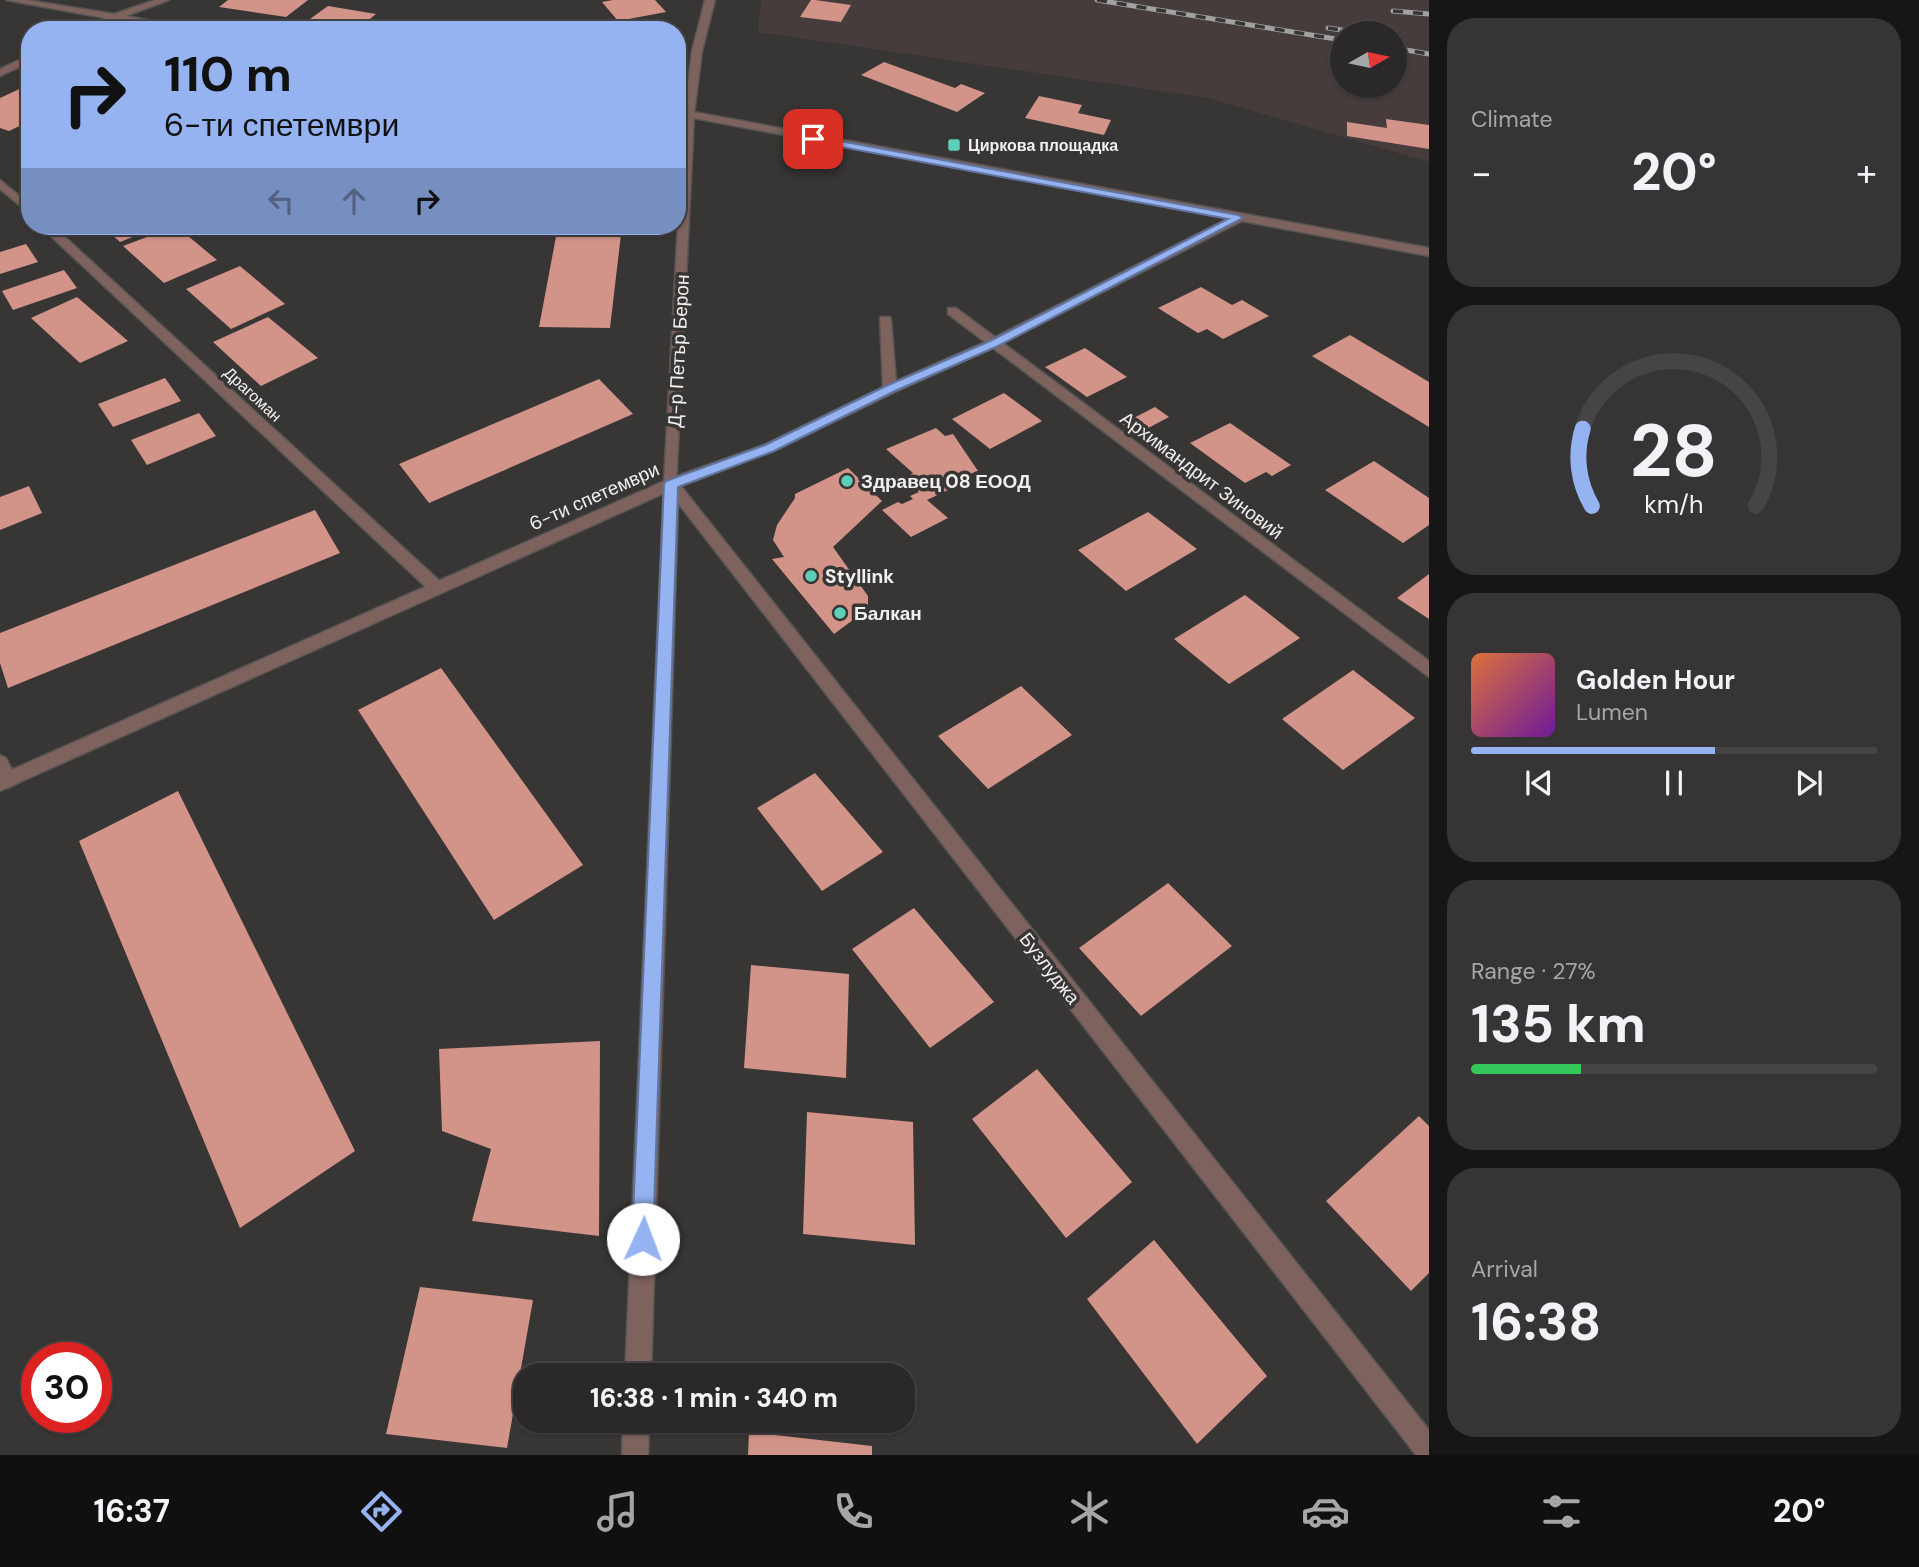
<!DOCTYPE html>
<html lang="en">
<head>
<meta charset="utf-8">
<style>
  :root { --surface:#2a2828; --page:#363434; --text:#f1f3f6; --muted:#a5a6a8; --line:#464445; --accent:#95b2f1 }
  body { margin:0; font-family:"DM Sans",sans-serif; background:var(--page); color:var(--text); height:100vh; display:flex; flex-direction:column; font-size:26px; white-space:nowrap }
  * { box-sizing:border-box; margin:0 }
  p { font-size:23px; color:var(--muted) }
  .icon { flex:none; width:38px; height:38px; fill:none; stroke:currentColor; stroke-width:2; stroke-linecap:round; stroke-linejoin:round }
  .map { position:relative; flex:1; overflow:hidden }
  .details { display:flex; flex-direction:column; gap:18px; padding:18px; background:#171616; width:490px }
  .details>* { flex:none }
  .banner { position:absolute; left:21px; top:21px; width:665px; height:214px; border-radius:28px; box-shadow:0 2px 5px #0004,0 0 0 2px var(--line); background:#95b2f1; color:#111; overflow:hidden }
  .needle { width:46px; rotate:81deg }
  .fabs { position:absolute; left:1330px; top:21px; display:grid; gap:14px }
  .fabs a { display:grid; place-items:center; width:77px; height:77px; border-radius:50%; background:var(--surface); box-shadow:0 2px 5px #0004,0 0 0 2px var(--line); font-size:35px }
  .speed { position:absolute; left:21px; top:1342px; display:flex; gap:14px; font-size:35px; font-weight:700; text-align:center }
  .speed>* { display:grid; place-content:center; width:91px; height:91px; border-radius:50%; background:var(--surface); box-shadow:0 2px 5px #0004,0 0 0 2px var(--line); line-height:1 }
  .speed .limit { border:10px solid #d22; background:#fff; color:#111 }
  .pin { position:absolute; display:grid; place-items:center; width:60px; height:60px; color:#fff; margin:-30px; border-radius:14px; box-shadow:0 4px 10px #0006 }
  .me { position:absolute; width:77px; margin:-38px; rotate:2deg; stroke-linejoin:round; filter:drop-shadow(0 0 5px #0008) }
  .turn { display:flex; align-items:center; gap:24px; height:147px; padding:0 28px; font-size:32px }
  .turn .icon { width:91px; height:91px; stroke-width:2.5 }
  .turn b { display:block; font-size:49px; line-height:60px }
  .lanes { display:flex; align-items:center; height:66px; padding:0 28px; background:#0003; justify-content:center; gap:35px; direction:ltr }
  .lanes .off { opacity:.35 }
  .big { font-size:52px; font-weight:800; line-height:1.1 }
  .details .tile { flex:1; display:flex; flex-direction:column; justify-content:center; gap:10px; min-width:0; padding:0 24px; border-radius:28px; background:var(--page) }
  .details .dial { align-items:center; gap:0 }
  .dial svg { height:182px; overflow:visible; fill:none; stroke:var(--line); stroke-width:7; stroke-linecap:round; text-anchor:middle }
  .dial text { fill:var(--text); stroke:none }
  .song { display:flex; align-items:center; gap:21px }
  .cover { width:84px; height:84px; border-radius:10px; background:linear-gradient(135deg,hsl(20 70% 55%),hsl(280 70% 35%)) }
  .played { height:7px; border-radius:4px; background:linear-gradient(90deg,var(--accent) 60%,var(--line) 60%) }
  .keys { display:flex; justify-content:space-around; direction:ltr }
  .heat { display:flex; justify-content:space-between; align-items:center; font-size:38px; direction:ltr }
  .charge { height:10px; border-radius:5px; background:linear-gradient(90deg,#34c759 27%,var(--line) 0) }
  .trip { position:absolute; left:513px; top:1363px; width:402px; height:70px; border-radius:28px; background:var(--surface); box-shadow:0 2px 5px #0004,0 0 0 2px var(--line); font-weight:800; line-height:70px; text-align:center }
  .tab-bar { display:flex; height:112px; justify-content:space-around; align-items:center; background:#111010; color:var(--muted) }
  .tab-bar .icon { width:49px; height:49px }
  .tab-bar .active { color:var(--accent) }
  .tab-bar b { font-size:32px; color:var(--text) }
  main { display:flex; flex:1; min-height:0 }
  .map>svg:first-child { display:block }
  .built { fill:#463c3b; fill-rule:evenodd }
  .building { fill:#d29389 }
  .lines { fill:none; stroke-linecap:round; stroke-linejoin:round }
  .minor-casing { stroke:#565353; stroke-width:3 }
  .tertiary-casing { stroke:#565353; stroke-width:3 }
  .minor { fill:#7d625e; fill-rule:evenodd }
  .tertiary { fill:#7d625e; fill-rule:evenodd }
  .rail-casing { stroke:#a2a0a0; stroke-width:5 }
  .rail { stroke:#383535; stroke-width:3.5; stroke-dasharray:10; stroke-linecap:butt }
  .route { fill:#95b2f1; stroke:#61749d; stroke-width:2 }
  .poi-dot { fill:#5dceb8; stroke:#383535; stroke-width:2.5 }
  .labels { text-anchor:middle; stroke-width:7; stroke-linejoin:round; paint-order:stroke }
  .far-poi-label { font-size:16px; font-weight:bold; fill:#f1efef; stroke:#383535; text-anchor:start }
  .far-street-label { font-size:16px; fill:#f1efef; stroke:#383535 }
  .street-label { font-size:19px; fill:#f1efef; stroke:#383535 }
  .poi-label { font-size:19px; font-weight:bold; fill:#f1efef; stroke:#383535; text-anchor:start }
</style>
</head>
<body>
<main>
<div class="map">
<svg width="1429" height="1455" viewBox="0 0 1429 1455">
  <rect width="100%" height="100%" fill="#383535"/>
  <path class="built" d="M 761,0 L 1429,0 L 1429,162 L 1208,98 L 758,32 ZM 1342,33 L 1395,33 L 1395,86 L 1342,86 Z"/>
  <path class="building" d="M 228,0 L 308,0 L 286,17 L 219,7 Z
    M 613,0 L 655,0 L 666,12 L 618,21 L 602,2 Z
    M 811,0 L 815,0 L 851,5 L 841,22 L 800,17 Z
    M 328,6 L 376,14 L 356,30 L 334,30 L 303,24 Z
    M 414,20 L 449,25 L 444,30 L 403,30 Z
    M 537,24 L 564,28 L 564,30 L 531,30 Z
    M 884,62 L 955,88 L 961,84 L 985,93 L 957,112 L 861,75 Z
    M 30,84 L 30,121 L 9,131 L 0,128 L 0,98 Z
    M 1039,96 L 1082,105 L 1078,113 L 1111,120 L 1104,135 L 1025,118 Z
    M 1386,119 L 1429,125 L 1429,149 L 1347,136 L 1347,122 L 1387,128 Z
    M 102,226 L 161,226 L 120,242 Z
    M 176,226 L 217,260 L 164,283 L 123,246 Z
    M 558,226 L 622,226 L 610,328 L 539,327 Z
    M 26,244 L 38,262 L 0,274 L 0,252 Z
    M 240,266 L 285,304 L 231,329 L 186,289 Z
    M 64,270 L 77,288 L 13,310 L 2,291 Z
    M 1201,287 L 1232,305 L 1242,300 L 1269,316 L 1223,339 L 1207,329 L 1198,333 L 1158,308 Z
    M 77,297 L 128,341 L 80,363 L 31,318 Z
    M 268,317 L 318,358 L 261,386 L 213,342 Z
    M 1350,335 L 1429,382 L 1429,427 L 1312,356 Z
    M 1085,348 L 1127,377 L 1087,397 L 1045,367 Z
    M 165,378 L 181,401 L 113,427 L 98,404 Z
    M 599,379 L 633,414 L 429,503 L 399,464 Z
    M 1004,393 L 1042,421 L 990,449 L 952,419 Z
    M 1155,407 L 1169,417 L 1137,434 L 1122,424 Z
    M 199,413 L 216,436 L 147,465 L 131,440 Z
    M 1230,423 L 1291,465 L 1272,476 L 1266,472 L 1245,483 L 1190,443 Z
    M 936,428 L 945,436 L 953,434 L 978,471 L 960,478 L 965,482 L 927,500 L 948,518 L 911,537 L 882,510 L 898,502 L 902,504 L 913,499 L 910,496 L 919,492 L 904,478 L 913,473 L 886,449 Z
    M 1374,461 L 1429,498 L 1429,525 L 1403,543 L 1325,490 Z
    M 848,468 L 882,501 L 833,547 L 868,596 L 868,609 L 834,634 L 772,559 L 784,557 L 773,540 L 777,525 L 795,498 L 795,494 Z
    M 29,486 L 42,513 L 0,530 L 0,497 Z
    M 315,510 L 340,553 L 8,688 L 0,663 L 0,633 Z
    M 1148,512 L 1197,549 L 1126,591 L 1078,550 Z
    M 1429,574 L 1429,619 L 1397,598 Z
    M 1245,595 L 1300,638 L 1229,684 L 1174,639 Z
    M 441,668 L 583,865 L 494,920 L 358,710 Z
    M 1353,670 L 1415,718 L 1343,770 L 1282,719 Z
    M 1021,686 L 1072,735 L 988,789 L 938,736 Z
    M 815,773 L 883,852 L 822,891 L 757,808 Z
    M 178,791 L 355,1151 L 240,1228 L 79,841 Z
    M 1168,883 L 1232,946 L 1141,1016 L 1079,948 Z
    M 914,908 L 994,1002 L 930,1048 L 852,949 Z
    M 751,965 L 849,974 L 846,1078 L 744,1068 Z
    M 600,1041 L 599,1236 L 472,1221 L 491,1149 L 442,1131 L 439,1049 Z
    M 1037,1069 L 1132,1182 L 1066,1238 L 972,1119 Z
    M 807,1112 L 913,1122 L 915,1245 L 803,1234 Z
    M 1419,1116 L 1429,1126 L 1429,1273 L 1411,1291 L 1326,1201 Z
    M 1154,1240 L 1267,1376 L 1197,1444 L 1087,1299 Z
    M 420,1287 L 533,1300 L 507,1448 L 386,1434 Z
    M 749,1432 L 872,1446 L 872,1455 L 748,1455 Z"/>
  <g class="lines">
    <g class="minor-casing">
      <path id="minor" d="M 6,0 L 27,0 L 114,14 L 155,0 L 169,0 L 126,16 L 197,30 L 174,30 L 116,20 L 96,30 L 83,30 L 105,18 Z
        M 30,55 L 30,62 L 0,76 L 0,69 Z
        M 677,109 L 1429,248 L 1429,256 L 1242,221 L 1003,343 L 1429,661 L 1429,677 L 993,348 L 895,392 L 774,451 L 681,486 L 1429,1430 L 1429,1455 L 1416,1455 L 678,503 L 651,1376 L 625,1376 L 664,484 L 666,480 L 764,445 L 883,387 L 880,317 L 890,317 L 891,320 L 896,381 L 985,342 L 948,314 L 948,308 L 956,308 L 995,337 L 1229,218 L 677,115 Z
        M 0,180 L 30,205 L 30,214 L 0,189 Z
        M 40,226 L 53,226 L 443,584 L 445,588 L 443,592 L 431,592 Z
        M 0,755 L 6,758 L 17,780 L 14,785 L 8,788 L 0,782 Z
        M 623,1421 L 649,1421 L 648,1455 L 622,1455 Z"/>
    </g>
    <g class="tertiary-casing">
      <path id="tertiary" d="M 705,0 L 715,0 L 702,51 L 694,114 L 676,488 L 0,791 L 0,775 L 664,481 L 684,114 L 692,51 Z"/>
    </g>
    <use href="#minor" class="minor"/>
    <use href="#tertiary" class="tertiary"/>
    <g class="rail-casing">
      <path id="rail" d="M 1097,0 L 1342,40
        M 1393,11 L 1429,14
        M 1328,28 L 1362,33
        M 1395,48 L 1429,54"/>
    </g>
    <use href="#rail" class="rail"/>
  </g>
  <path class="route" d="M 813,136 L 1238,215 L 1243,218 L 998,346 L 895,391 L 774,451 L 678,487 L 653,1239 L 650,1247 L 643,1250 L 635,1247 L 632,1239 L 664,484 L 666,481 L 765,445 L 886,386 L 990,341 L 1228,219 L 809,141 L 809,137 Z"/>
  <g class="poi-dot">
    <rect x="947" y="138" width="14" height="14" rx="3.5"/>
    <circle cx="847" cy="481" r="7"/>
    <circle cx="811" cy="576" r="7"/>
    <circle cx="840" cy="613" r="7"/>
  </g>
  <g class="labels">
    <g class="far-poi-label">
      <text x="968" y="151">Циркова площадка</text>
    </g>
    <g class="far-street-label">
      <text transform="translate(253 394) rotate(43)" y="6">Драгоман</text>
    </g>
    <g class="street-label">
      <text transform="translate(678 351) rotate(-87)" y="7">Д-р Петър Берон</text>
      <text transform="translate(1202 475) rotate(37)" y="7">Архимандрит Зиновий</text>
      <text transform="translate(594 496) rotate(-24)" y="7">6-ти спетември</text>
      <text transform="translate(1050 968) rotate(52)" y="7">Бузлуджа</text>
    </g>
    <g class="poi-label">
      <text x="861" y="488">Здравец 08 ЕООД</text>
      <text x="825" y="583">Styllink</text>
      <text x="854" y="620">Балкан</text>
    </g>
  </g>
</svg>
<div class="fabs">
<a><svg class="needle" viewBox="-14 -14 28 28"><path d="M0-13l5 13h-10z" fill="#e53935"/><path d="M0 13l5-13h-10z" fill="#a5a6a8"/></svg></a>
</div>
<div class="speed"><div class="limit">30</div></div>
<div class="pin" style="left:813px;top:139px;background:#d93025"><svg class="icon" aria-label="arrive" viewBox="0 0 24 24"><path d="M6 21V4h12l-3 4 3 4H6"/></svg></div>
<svg class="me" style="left:643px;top:1239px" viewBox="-20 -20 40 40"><circle r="19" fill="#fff"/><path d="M0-13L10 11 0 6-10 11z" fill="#95b2f1"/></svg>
<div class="trip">16:38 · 1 min · 340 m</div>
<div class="banner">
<div class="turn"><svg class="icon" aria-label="right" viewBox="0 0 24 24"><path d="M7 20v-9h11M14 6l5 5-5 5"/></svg><div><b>110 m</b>6-ти спетември</div></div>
<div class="lanes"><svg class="icon off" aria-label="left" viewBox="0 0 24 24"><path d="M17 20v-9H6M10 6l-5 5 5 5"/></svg><svg class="icon off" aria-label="ahead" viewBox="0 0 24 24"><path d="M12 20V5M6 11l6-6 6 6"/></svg><svg class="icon" aria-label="right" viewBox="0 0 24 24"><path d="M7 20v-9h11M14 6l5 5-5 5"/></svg></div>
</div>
</div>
<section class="details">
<div class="tile"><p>Climate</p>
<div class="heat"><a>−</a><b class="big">20°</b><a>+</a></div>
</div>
<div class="tile dial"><svg viewBox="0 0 100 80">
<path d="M14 69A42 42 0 1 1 86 69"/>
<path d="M14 69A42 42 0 0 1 10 35" stroke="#95b2f1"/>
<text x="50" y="56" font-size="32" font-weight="700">28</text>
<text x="50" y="72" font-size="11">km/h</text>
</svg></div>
<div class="tile">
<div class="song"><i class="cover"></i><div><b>Golden Hour</b><p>Lumen</p></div></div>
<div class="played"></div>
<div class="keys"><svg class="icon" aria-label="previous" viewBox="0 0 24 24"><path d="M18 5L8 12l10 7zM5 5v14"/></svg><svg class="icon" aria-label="pause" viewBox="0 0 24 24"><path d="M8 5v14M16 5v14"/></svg><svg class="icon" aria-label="next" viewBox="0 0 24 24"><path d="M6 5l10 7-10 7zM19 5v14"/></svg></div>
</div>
<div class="tile"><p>Range · 27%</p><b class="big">135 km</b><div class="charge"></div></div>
<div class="tile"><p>Arrival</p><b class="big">16:38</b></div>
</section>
</main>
<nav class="tab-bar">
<b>16:37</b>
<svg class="icon active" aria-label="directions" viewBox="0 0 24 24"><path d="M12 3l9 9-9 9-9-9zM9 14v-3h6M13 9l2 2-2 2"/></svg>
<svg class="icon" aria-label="music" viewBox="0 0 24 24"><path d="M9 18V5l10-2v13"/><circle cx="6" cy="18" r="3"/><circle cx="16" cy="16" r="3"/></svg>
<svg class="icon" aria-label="phone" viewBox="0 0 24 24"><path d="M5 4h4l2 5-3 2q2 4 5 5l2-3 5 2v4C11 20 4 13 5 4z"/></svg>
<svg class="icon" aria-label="climate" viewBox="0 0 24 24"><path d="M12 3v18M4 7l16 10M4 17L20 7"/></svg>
<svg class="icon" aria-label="car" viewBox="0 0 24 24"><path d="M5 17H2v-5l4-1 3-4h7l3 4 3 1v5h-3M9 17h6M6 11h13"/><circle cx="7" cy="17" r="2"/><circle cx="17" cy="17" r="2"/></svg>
<svg class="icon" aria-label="filters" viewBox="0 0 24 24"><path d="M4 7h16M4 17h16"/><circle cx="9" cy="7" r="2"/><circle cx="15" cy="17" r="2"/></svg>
<b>20°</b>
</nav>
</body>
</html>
